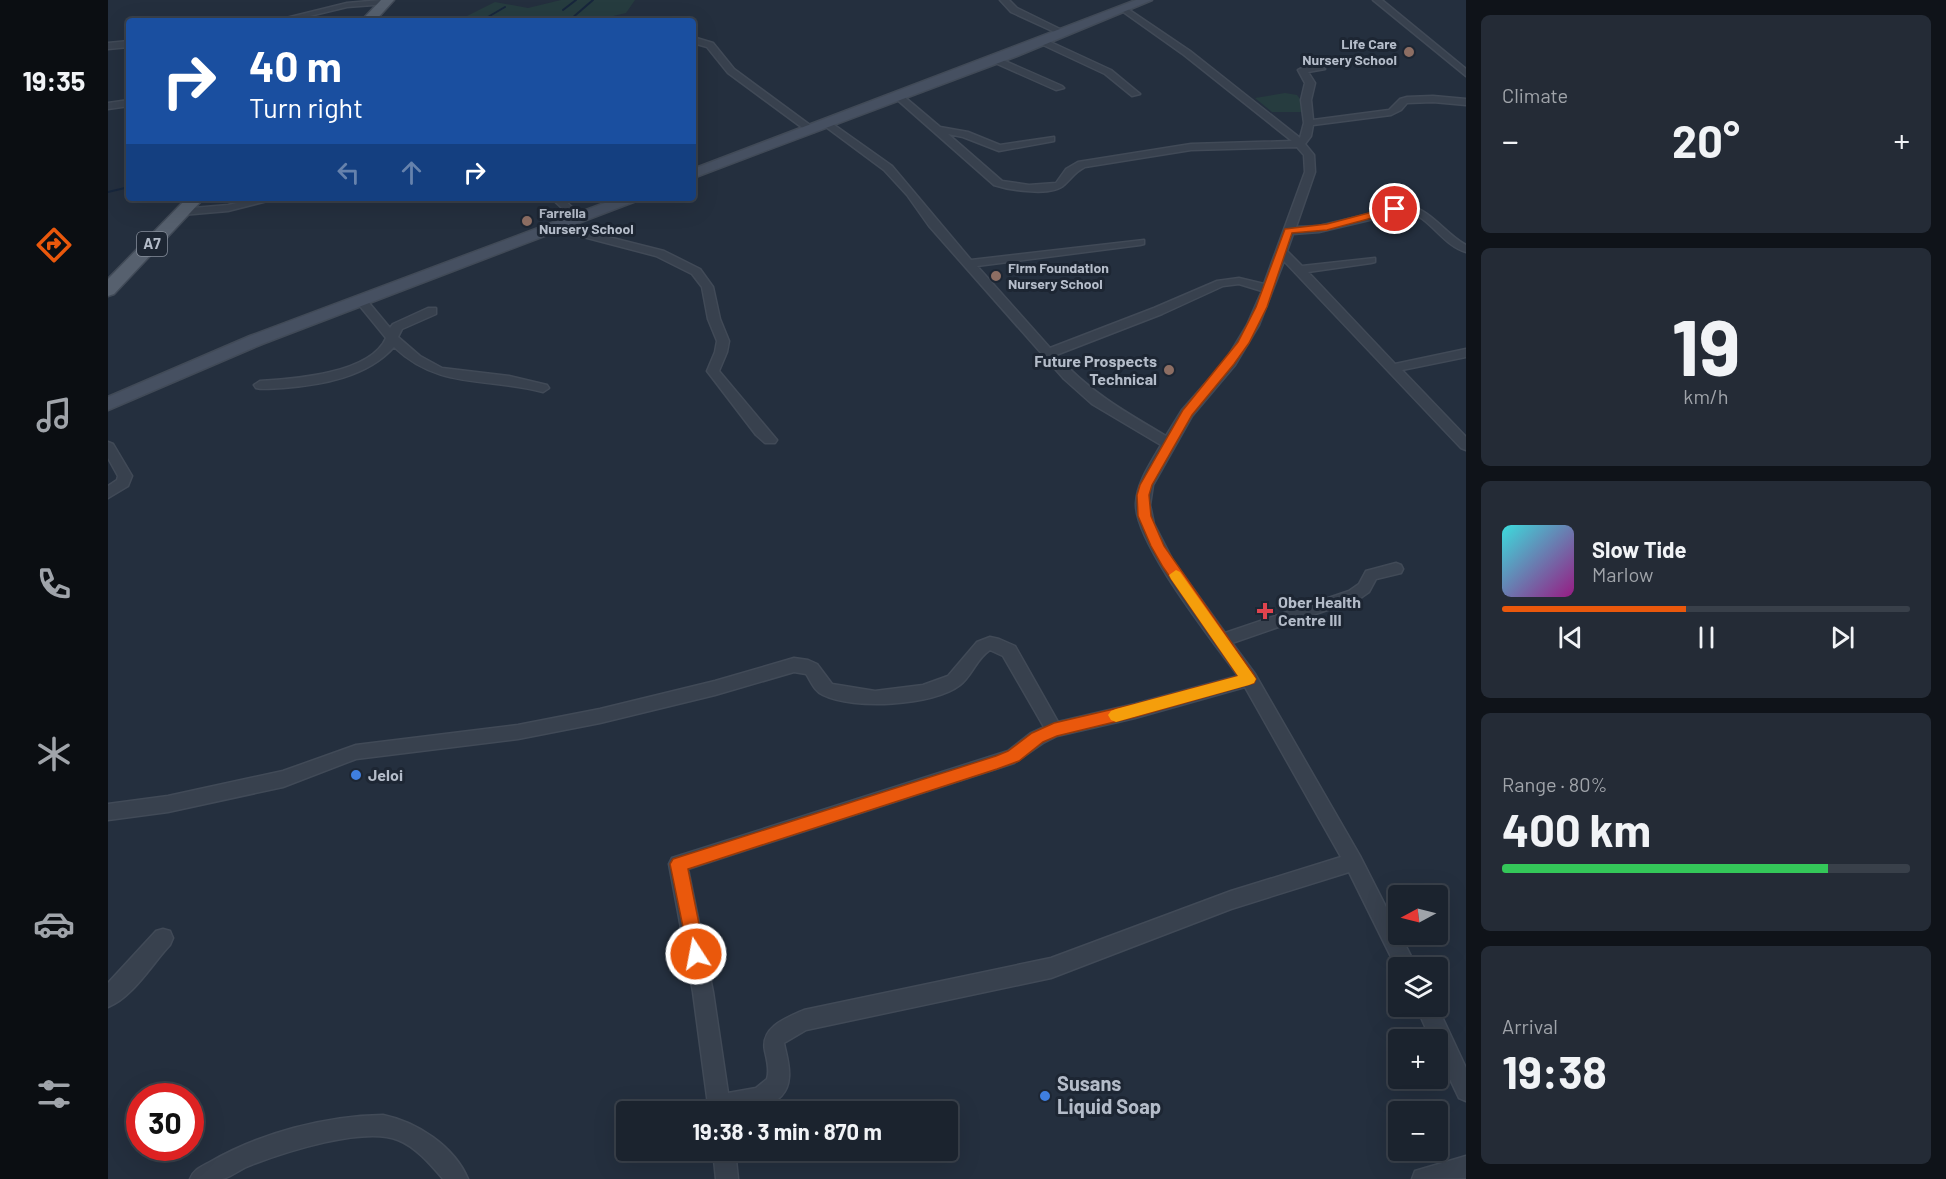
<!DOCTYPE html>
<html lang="en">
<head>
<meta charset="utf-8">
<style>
  :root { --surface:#1b232e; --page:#242b36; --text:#f1f3f6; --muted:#a0a4aa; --line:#39404a; --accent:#ea580c }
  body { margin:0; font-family:Barlow,sans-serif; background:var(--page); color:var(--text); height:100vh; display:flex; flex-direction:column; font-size:22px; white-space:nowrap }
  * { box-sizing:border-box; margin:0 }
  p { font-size:20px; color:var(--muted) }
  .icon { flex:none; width:33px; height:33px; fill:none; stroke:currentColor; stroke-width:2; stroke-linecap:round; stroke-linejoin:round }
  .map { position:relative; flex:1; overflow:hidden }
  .sheet { display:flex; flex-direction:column; gap:15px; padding:15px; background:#0f1319; width:480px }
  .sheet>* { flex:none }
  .guide { position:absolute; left:18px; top:18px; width:570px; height:183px; border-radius:6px; box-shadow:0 6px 24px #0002,0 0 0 2px var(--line); background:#1a4fa0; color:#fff; overflow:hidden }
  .needle { width:39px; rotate:263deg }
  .tools { position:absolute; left:1280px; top:885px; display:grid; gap:12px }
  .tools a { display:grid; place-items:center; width:60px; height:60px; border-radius:6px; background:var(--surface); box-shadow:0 6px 24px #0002,0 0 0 2px var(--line); font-size:30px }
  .speed { position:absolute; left:18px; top:1083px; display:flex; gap:12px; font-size:30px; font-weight:700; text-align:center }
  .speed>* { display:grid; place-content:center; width:78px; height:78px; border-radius:50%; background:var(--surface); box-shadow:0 6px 24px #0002,0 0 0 2px var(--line); line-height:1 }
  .speed .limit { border:9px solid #d22; background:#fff; color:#111 }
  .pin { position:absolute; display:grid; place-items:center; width:51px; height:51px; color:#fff; margin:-26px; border:3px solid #fff; border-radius:50%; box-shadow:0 2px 6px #0007 }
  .me { position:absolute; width:66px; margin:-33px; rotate:349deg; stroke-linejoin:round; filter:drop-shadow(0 0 4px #0008) }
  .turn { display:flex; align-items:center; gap:21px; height:126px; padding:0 24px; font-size:27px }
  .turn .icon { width:78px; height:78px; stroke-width:2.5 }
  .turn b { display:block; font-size:42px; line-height:51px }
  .lanes { display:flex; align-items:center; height:57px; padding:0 24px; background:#0003; justify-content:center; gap:30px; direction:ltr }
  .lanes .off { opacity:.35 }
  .big { font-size:45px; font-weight:700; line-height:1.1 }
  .sheet .widget { flex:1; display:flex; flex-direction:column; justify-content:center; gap:9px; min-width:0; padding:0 21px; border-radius:9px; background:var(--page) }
  .sheet .dial { align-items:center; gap:0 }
  .dial b { font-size:78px; line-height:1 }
  .song { display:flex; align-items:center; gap:18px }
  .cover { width:72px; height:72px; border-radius:9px; background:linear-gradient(135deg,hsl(180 70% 55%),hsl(310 70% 35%)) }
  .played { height:6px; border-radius:3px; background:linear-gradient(90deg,var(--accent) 45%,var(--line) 45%) }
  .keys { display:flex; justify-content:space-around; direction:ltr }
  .heat { display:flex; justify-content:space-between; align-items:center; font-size:33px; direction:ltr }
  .charge { height:9px; border-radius:4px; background:linear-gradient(90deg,#34c759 80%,var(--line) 0) }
  .trip { position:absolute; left:508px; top:1101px; width:342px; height:60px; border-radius:6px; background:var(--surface); box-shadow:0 6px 24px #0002,0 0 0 2px var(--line); font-weight:700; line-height:60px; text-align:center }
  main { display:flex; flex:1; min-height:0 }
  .dock { display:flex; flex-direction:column; width:108px; justify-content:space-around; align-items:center; background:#0b0e12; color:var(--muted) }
  .dock .icon { width:42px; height:42px }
  .dock .selected { color:var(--accent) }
  .dock b { font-size:27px; color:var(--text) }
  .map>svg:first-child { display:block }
  .green { fill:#263c3f }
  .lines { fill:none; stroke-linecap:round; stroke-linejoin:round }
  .stream { stroke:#17263c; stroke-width:2 }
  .street-casing { stroke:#414a57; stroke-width:3 }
  .secondary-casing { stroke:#414a57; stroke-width:3 }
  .primary-casing { stroke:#414a57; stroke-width:3 }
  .street { fill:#38414e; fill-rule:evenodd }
  .secondary { fill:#465061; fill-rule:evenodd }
  .primary { fill:#56606e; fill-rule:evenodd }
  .route { fill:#ea580c; stroke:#983908; stroke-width:1.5 }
  .slow { fill:#f59e0b }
  .education-dot { fill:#8d6e63; stroke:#1d2633; stroke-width:2 }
  .health-dot { fill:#e0444e; stroke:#1d2633; stroke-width:2 }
  .shop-dot { fill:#3f7fe0; stroke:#1d2633; stroke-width:2 }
  .labels { text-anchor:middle; stroke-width:6; stroke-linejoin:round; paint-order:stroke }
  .far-poi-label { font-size:14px; font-weight:bold; fill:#b4bcc9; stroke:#1d2633; text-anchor:start }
  .shield { fill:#1d2633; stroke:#878f9c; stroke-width:1.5 }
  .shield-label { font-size:15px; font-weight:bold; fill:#b4bcc9 }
  .poi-label { font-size:16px; font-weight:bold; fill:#b4bcc9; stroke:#1d2633; text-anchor:start }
  .near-poi-label { font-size:20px; font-weight:bold; fill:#b4bcc9; stroke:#1d2633; text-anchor:start }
</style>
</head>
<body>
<main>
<nav class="dock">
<b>19:35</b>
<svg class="icon selected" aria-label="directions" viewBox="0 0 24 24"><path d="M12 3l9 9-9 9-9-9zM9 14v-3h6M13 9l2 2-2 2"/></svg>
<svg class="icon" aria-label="music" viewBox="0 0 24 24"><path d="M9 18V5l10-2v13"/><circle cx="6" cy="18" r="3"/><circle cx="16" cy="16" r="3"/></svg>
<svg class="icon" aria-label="phone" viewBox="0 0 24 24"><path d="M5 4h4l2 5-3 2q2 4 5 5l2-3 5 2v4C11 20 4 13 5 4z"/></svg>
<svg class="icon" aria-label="climate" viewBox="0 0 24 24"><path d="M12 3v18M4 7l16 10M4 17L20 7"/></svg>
<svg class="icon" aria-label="car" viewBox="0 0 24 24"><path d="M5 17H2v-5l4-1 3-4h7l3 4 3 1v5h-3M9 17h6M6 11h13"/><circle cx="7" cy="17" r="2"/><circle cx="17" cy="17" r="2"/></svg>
<svg class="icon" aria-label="filters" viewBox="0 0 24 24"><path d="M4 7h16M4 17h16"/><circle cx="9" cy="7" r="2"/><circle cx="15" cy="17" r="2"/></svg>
</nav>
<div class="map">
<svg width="1358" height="1179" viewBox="0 0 1358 1179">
  <rect width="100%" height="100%" fill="#242f3e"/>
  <path class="green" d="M 453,0 L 527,0 L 518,13 L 484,21 L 349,21 L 387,2 L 420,8 Z
    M 1177,93 L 1189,95 L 1197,105 L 1195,112 L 1164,112 L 1147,98 Z"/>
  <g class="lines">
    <path class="stream" d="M 455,10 L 468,0
      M 373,21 L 397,7
      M 406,21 L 415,17 L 426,21
      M 456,21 L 463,19 L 485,0
      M 0,192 L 21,187"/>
    <g class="street-casing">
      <path id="street" d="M 273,0 L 283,2 L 279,4 L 239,7 L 181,21 L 166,21 L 239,3 Z
        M 892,0 L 901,0 L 909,8 L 960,33 L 953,35 L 903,12 Z
        M 1265,0 L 1274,0 L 1358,69 L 1358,76 Z
        M 1017,7 L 1082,51 L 1192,138 L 1196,123 L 1193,100 L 1197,83 L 1190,70 C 1196,66 1211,65 1217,69 L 1200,72 L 1207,83 L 1203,100 L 1205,120 L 1281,110 L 1292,99 L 1299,97 L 1325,96 L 1358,99 L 1358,105 L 1325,102 L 1299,103 L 1293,110 L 1283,115 L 1205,125 L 1203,136 L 1197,144 L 1206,155 L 1207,172 L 1188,227 L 1211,226 L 1299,205 C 1325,211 1336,233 1358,245 L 1358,252 C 1334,245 1323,218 1299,211 L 1211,232 L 1185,234 L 1179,251 L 1194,266 L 1267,258 L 1267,262 L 1263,263 L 1200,272 L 1287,364 L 1358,349 L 1358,357 L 1294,370 L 1358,437 L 1358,450 L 1353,448 L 1176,261 L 1151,325 L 1127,365 L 1084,416 L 1045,485 L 1042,505 L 1046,524 L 1065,561 L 1117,633 L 1241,591 L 1251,584 L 1258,571 L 1288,563 L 1293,565 L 1295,569 L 1293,573 L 1268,579 L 1261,592 L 1251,599 L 1124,643 L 1147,674 L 1252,856 L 1309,968 L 1290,968 L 1290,971 L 1241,872 L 1123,909 L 943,978 L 698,1030 L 676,1043 C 678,1054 682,1065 681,1077 C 679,1114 627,1112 601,1112 L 585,992 L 561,864 L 564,858 L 900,751 L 923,733 L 936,727 L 895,656 L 882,650 C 868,659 864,676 852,685 C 825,706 745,710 715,695 C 706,691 703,681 698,674 L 686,672 L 607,695 L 492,723 L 410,739 L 248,759 L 175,787 L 60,812 L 0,820 L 0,804 L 60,796 L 175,771 L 248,745 L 410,725 L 492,709 L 607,681 L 686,658 L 700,660 L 709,664 L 724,684 L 767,691 L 815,685 L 840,676 L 869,642 L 882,637 L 891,639 L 907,646 L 950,722 L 1027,704 L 1130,676 C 1105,641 1026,542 1028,503 C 1029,482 1043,463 1053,445 L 984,404 L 956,379 L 821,226 L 799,195 L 776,170 L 714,124 L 722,122 L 784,166 L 863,260 L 1036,240 L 1036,244 L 1032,245 L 869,266 L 942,348 L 1046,308 L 1109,281 L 1131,278 L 1156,284 L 1197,172 L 1196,155 L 1189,147 L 1083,150 L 977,167 C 967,172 964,178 956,185 C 944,197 901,190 886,185 L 785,96 L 793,94 L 832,127 L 860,132 L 892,145 L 946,137 L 946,141 L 891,151 L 855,137 L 840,134 L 894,181 L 921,185 L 948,183 L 958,169 L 970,162 L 1083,144 L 1184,141 L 1076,55 L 1014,11 L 1013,9 ZM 1131,284 L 1154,291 L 1139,325 L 1118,360 L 1074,410 L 1058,436 C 1015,411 982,392 948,355 L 1054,314 L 1115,286 ZM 1137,687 L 1233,857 L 1123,891 L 943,958 L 696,1010 C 678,1018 652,1027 657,1051 C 659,1060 662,1070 659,1079 L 648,1088 L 620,1093 L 605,992 L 580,869 L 906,763 L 935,743 L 949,736 L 1027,718 Z
        M 585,37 L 605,43 L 626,69 L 706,128 L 706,132 L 700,132 L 620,73 L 599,47 L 585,43 Z
        M 936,39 L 1003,70 L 1032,94 L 1024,96 L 997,74 L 933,44 L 932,42 Z
        M 21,41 L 21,47 L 0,49 L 0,43 Z
        M 888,57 L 954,86 L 956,88 L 948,90 L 885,62 L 884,60 Z
        M 21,100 L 21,106 L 0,109 L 0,103 Z
        M 152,198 L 171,198 L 120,211 L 74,215 L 69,212 L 74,209 L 120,205 Z
        M 443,198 L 454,198 L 476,218 L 475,220 L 467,220 Z
        M 449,224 L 556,251 L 592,269 L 605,287 L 612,319 L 621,341 L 619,352 L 611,371 L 669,440 L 667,443 L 657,443 L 648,435 L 599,371 L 607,352 L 609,341 L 600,319 L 594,287 L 584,274 L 548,256 L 445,229 L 444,227 Z
        M 253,297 L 257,298 L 282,328 L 285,324 L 320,308 L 328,308 L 328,314 L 294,329 L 290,337 L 312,356 L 334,368 L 401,376 L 439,385 L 441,388 L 435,392 C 379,377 331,390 286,347 C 259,377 214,385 175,388 C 166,388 156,390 148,388 L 146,385 L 152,381 C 185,379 262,374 278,338 L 247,300 Z
        M 0,442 L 5,444 L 24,476 L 20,486 L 0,498 L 0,486 L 9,480 L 10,476 L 0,458 Z
        M 55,929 L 62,931 L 65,938 L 62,945 C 44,964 25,997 0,1007 L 0,983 L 48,931 Z
        M 1308,1006 L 1329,1006 L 1358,1068 L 1358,1101 L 1351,1098 L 1329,1052 L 1329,1040 L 1323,1040 Z
        M 275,1115 C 309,1122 346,1146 360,1179 L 335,1179 C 323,1165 308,1147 290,1140 C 256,1126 177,1152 143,1165 C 133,1168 124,1177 114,1179 C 105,1179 92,1179 82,1179 C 86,1169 93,1167 102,1162 C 152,1133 217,1116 275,1115 Z
        M 605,1150 L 627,1150 L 630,1179 L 608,1179 Z
        M 1358,1156 L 1358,1178 L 1304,1179 L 1307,1171 Z"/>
    </g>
    <g class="secondary-casing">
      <path id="secondary" d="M 1028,0 L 1044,0 L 909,56 L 585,178 L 585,169 Z
        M 510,198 L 530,198 L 528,201 L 154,344 L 0,410 L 0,397 L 142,336 Z"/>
    </g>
    <g class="primary-casing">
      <path id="primary" d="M 273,0 L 286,0 L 267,21 L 253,21 Z
        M 79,198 L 96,198 L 6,294 L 0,296 L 0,279 Z"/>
    </g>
    <use href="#street" class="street"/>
    <use href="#secondary" class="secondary"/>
    <use href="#primary" class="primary"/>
  </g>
  <path class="route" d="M 1287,206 L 1290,207 L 1290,211 L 1219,230 L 1184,233 L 1159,307 L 1141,343 L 1126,364 L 1084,415 L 1044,485 L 1041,495 L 1043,516 L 1056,546 L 1146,675 L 1148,679 L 1146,683 L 1027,717 L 949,736 L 935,742 L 911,761 L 889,769 L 580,869 L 597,954 L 595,961 L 588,963 L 582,961 L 562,864 L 565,859 L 888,756 L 900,751 L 924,733 L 946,723 L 1027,704 L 1130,676 L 1055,567 L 1043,546 L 1030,516 L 1029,495 L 1032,485 L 1075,410 L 1130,342 L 1148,307 L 1177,229 L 1219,224 Z"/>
  <path class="slow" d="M 1068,570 L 1072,572 L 1148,679 L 1146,683 L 1141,685 L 1008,722 L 1003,720 L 1000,715 L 1003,711 L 1008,709 L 1130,676 L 1063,579 L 1061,575 Z"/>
  <g class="education-dot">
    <circle cx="1301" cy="52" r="6"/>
    <circle cx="419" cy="221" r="6"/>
    <circle cx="888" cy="276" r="6"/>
    <circle cx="1061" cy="370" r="6"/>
  </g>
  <path class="health-dot" d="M1154 602h6v6h6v6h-6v6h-6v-6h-6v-6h6z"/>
  <g class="shop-dot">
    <circle cx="248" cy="775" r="6"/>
    <circle cx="937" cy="1096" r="6"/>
  </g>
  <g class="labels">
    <g class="far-poi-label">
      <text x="1289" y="49" text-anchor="end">Life Care<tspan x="1289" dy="16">Nursery School</tspan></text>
      <text x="431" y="218">Farrella<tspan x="431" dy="16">Nursery School</tspan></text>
      <text x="900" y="273">Firm Foundation<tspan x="900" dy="16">Nursery School</tspan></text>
    </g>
    <rect class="shield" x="29" y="232" width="30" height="24" rx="4.5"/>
    <g class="shield-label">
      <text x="44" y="249">A7</text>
    </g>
    <g class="poi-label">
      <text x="1049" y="367" text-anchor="end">Future Prospects<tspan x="1049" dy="18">Technical</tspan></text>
      <text x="1170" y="608">Ober Health<tspan x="1170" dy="18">Centre III</tspan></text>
      <text x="260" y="781">Jeloi</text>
    </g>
    <g class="near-poi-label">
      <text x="949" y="1091">Susans<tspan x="949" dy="23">Liquid Soap</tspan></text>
    </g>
  </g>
</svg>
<div class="tools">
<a><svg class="needle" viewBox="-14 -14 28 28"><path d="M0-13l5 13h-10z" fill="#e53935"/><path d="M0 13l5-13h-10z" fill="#a0a4aa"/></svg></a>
<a><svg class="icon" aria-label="layers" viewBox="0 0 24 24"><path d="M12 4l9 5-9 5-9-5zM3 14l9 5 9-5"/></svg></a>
<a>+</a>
<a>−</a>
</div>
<div class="speed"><div class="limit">30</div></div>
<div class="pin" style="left:1287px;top:209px;background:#d93025"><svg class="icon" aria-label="arrive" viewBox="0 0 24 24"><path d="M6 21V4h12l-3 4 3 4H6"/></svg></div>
<svg class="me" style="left:588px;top:954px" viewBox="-20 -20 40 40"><circle r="17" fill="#ea580c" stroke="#fff" stroke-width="3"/><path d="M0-11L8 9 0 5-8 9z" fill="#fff"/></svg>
<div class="trip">19:38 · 3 min · 870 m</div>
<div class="guide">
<div class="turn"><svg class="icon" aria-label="right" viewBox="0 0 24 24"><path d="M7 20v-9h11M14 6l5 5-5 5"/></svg><div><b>40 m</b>Turn right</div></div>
<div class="lanes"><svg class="icon off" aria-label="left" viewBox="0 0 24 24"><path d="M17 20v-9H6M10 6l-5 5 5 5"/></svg><svg class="icon off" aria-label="ahead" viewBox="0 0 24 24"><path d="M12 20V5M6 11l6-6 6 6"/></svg><svg class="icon" aria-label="right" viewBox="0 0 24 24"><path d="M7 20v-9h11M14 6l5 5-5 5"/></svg></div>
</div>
</div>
<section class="sheet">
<div class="widget"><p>Climate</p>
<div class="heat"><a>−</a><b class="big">20°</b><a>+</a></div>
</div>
<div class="widget dial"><b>19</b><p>km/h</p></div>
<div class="widget">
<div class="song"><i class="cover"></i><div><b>Slow Tide</b><p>Marlow</p></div></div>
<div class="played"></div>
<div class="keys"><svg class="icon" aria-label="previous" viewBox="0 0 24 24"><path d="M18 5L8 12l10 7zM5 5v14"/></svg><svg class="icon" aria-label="pause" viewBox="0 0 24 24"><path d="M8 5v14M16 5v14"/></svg><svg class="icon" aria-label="next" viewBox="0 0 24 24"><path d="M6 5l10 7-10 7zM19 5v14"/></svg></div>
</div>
<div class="widget"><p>Range · 80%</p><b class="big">400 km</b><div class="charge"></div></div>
<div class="widget"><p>Arrival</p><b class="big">19:38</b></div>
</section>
</main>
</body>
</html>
